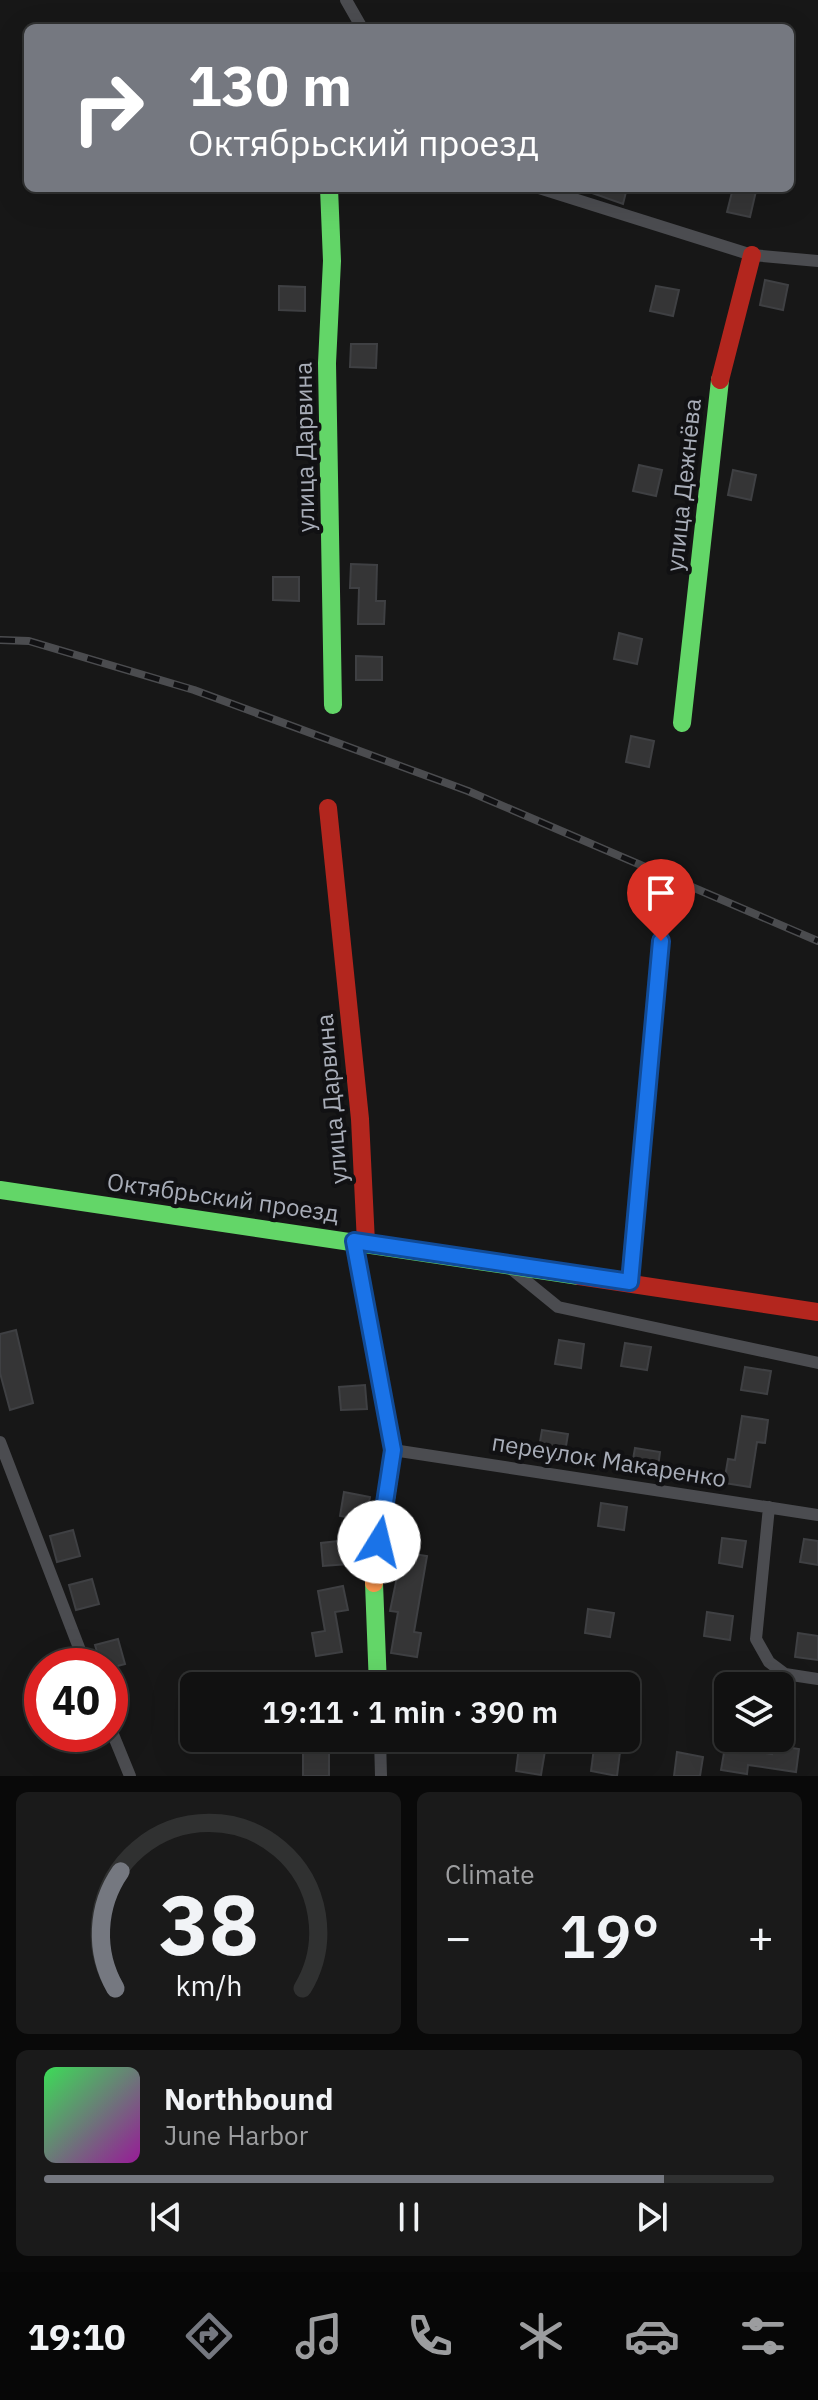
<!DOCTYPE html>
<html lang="en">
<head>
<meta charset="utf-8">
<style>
  :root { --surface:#111; --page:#1a1a1a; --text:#f1f3f6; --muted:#9c9d9f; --line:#303131; --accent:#757880 }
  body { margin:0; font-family:"IBM Plex Sans",sans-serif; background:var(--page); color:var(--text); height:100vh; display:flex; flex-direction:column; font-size:30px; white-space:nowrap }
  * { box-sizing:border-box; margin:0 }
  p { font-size:26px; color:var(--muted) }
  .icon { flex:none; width:44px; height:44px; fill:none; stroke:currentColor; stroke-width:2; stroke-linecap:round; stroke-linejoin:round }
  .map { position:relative; height:1776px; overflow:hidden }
  .side { display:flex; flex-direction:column; gap:16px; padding:16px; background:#090909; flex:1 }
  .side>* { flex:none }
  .guide { position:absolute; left:24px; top:24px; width:770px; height:168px; border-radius:12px; box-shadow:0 8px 32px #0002,0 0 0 2px var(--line); background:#757880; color:#fff; overflow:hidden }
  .buttons { position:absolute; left:714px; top:1672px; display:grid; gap:16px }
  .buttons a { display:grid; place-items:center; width:80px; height:80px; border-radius:12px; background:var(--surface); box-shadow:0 8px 32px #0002,0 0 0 2px var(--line); font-size:40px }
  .speed { position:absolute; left:24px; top:1648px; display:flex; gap:16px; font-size:40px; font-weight:700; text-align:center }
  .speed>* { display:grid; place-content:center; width:104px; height:104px; border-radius:50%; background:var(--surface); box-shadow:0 8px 32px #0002,0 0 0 2px var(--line); line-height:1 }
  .speed .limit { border:12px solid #d22; background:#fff; color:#111 }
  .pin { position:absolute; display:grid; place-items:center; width:68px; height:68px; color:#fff; margin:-82px -34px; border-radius:50% 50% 50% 0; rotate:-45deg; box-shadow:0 0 8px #0007 }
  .pin .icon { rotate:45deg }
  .me { position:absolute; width:88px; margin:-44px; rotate:9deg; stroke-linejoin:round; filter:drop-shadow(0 0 6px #0008) }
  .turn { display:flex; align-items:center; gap:28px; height:168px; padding:0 32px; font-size:36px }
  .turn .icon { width:104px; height:104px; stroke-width:2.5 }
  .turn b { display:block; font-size:56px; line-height:68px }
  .big { font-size:60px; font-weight:600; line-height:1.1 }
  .side .card { flex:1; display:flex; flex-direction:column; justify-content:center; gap:12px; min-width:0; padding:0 28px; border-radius:12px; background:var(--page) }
  .side .dial { align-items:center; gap:0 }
  .dial svg { height:208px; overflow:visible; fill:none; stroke:var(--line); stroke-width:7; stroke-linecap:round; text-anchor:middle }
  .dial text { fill:var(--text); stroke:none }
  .song { display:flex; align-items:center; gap:24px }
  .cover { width:96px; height:96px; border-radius:12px; background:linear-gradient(135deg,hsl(130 70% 55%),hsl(300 70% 35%)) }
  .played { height:8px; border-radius:4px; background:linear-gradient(90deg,var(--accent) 85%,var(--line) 85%) }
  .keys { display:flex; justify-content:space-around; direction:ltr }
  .heat { display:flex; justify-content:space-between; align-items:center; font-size:44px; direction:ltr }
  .side .tiles { flex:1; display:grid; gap:16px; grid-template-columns:1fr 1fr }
  .card:last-child { grid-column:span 2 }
  .trip { position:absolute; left:180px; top:1672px; width:460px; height:80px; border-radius:12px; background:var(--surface); box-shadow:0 8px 32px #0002,0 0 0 2px var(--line); font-weight:600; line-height:80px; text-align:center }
  .tabs { display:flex; height:128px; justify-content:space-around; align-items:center; background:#070707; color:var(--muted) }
  .tabs .icon { width:56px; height:56px }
  .tabs .active { color:var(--accent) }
  .tabs b { font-size:36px; color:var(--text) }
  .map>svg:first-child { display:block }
  .building { fill:#353536; stroke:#3f4043; stroke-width:2 }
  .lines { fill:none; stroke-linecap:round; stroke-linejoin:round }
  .street { stroke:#4b4c50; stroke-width:12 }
  .fast { stroke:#63d668; stroke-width:18 }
  .slow { stroke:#ff974d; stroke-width:18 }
  .jam { stroke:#b3261e; stroke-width:18 }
  .rail-casing { stroke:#4b4c4f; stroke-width:8 }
  .rail { stroke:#111113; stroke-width:5; stroke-dasharray:15; stroke-linecap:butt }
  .route-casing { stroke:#114b97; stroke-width:20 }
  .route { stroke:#1a73e8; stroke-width:14 }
  .labels { text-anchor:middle; stroke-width:8; stroke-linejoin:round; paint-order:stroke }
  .street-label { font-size:24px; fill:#a8adb8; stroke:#111113 }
</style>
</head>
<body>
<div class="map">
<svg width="818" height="1776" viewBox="0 0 818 1776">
  <rect width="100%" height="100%" fill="#171717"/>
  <path class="building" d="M 578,188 L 627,188 L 623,204 Z
    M 733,188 L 756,191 L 750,217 L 727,212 Z
    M 765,280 L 788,285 L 783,310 L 760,305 Z
    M 279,286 L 305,287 L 305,311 L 279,310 Z
    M 656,286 L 679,290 L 673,316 L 650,311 Z
    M 351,344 L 377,344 L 376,368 L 350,367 Z
    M 639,465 L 662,470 L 656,496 L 633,491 Z
    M 733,470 L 756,475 L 751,500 L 728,495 Z
    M 351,564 L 377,565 L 376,601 L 385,601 L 384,624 L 358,624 L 359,588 L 350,588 Z
    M 273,577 L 299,577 L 299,601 L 273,600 Z
    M 619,633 L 642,639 L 637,664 L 614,659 Z
    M 356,656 L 382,657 L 382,680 L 356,680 Z
    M 631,736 L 654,741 L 649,767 L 626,762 Z
    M 16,1330 L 33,1403 L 10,1410 L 0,1373 L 0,1334 Z
    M 559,1340 L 584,1344 L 581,1368 L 555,1364 Z
    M 625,1343 L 651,1347 L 647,1370 L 621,1366 Z
    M 745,1367 L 771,1371 L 767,1394 L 741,1390 Z
    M 365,1385 L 367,1409 L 341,1410 L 339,1387 Z
    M 742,1416 L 768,1420 L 765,1443 L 757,1442 L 750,1487 L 724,1483 L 728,1459 L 735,1460 Z
    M 542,1430 L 568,1434 L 564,1458 L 538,1454 Z
    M 635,1448 L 660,1452 L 657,1475 L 631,1471 Z
    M 344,1492 L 370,1497 L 366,1520 L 340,1516 Z
    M 601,1503 L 627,1507 L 624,1530 L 598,1526 Z
    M 73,1530 L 80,1556 L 57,1562 L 50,1536 Z
    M 722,1538 L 746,1541 L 742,1567 L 719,1563 Z
    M 804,1539 L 818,1541 L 818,1565 L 800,1562 Z
    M 347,1540 L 349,1564 L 323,1566 L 321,1543 Z
    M 401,1552 L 427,1556 L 414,1632 L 421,1633 L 417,1657 L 391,1653 L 398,1612 L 390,1611 L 397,1577 L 402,1576 Z
    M 92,1579 L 99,1604 L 76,1610 L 69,1585 Z
    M 343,1586 L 348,1610 L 335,1612 L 342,1652 L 316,1656 L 312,1633 L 325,1631 L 318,1591 Z
    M 588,1609 L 614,1613 L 610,1637 L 585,1633 Z
    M 707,1612 L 733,1616 L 730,1640 L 704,1636 Z
    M 798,1633 L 818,1636 L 818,1660 L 795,1657 Z
    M 118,1639 L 125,1664 L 110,1668 L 101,1666 L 95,1645 Z
    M 773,1745 L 799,1749 L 796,1772 L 748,1765 L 747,1774 L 721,1770 L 725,1747 L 772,1754 Z
    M 519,1747 L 545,1751 L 541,1775 L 516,1771 Z
    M 594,1748 L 620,1752 L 617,1776 L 591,1771 Z
    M 677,1752 L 703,1757 L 700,1776 L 674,1776 Z
    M 303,1753 L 329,1753 L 329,1776 L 303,1776 Z"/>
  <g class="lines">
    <path class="street" d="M 346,0 L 362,28
      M 539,188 L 752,255 L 818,261
      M 509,1267 L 558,1307 L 818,1363
      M 630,1282 L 661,941
      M 0,1442 L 86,1666
      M 393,1450 L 818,1515
      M 769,1507 L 756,1639 L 769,1662 L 785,1674 L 818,1679
      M 110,1727 L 130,1776
      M 380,1738 L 381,1776"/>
    <path class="fast" d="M 329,188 L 332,261 L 327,363 L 333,705
      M 682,723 L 720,380
      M 0,1190 L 579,1276
      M 374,1583 L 378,1686"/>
    <path class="slow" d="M 354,1241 L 393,1450 L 374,1583"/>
    <path class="jam" d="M 720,380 L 752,255
      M 328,808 L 360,1119 L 366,1243
      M 579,1276 L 818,1312"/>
    <g class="rail-casing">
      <path id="rail" d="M 0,640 L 29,641 L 194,690 L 468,791 L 818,941"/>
    </g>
    <use href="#rail" class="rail"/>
  </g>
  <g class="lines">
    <g class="route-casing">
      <path id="route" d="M 379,1542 L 393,1450 L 354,1241 L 630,1282 L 661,941"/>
    </g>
    <use href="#route" class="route"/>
  </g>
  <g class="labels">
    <g class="street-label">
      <text transform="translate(305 447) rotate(-91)" y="8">улица Дарвина</text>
      <text transform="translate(684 485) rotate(-84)" y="8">улица Дежнёва</text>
      <text transform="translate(332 1099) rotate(-95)" y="8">улица Дарвина</text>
      <text transform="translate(223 1198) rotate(8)" y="8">Октябрьский проезд</text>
      <text transform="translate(609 1461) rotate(9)" y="8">переулок Макаренко</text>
    </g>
  </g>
</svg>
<div class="buttons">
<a><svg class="icon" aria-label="layers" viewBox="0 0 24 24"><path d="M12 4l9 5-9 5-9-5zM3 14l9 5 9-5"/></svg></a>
</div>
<div class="speed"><div class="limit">40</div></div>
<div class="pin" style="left:661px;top:941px;background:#d93025"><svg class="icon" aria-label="arrive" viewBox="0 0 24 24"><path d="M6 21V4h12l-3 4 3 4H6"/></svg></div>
<svg class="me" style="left:379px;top:1542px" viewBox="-20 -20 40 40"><circle r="19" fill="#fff"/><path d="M0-13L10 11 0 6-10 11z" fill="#1a73e8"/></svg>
<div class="trip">19:11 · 1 min · 390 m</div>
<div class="guide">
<div class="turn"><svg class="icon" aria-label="right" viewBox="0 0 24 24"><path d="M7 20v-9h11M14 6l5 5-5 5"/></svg><div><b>130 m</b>Октябрьский проезд</div></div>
</div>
</div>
<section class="side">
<div class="tiles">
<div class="card dial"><svg viewBox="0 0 100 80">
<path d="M14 69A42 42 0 1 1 86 69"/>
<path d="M14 69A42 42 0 0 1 16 24" stroke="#757880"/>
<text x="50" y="56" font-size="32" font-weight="700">38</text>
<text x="50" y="72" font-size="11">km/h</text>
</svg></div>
<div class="card"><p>Climate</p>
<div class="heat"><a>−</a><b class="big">19°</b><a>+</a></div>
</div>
<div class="card">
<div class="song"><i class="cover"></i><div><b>Northbound</b><p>June Harbor</p></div></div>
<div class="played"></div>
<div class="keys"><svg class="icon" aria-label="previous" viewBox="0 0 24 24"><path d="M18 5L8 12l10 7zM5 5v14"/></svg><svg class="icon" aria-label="pause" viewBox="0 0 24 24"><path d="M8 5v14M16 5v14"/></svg><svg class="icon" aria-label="next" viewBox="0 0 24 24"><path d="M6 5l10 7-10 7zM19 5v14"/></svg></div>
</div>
</div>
</section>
<nav class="tabs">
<b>19:10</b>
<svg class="icon active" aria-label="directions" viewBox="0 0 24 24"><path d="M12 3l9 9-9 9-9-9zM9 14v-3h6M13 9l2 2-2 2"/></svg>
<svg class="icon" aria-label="music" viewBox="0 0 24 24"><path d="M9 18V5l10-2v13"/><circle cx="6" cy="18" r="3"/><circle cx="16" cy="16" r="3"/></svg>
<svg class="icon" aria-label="phone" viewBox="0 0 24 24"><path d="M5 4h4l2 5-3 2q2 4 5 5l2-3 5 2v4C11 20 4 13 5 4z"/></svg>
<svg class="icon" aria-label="climate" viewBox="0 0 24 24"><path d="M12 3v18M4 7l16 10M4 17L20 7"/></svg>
<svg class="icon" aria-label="car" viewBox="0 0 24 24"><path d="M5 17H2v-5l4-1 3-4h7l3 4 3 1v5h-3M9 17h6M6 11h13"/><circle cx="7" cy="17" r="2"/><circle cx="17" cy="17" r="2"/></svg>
<svg class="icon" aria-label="filters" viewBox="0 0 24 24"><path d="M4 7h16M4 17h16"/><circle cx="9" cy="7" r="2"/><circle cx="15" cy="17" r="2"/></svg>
</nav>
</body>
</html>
